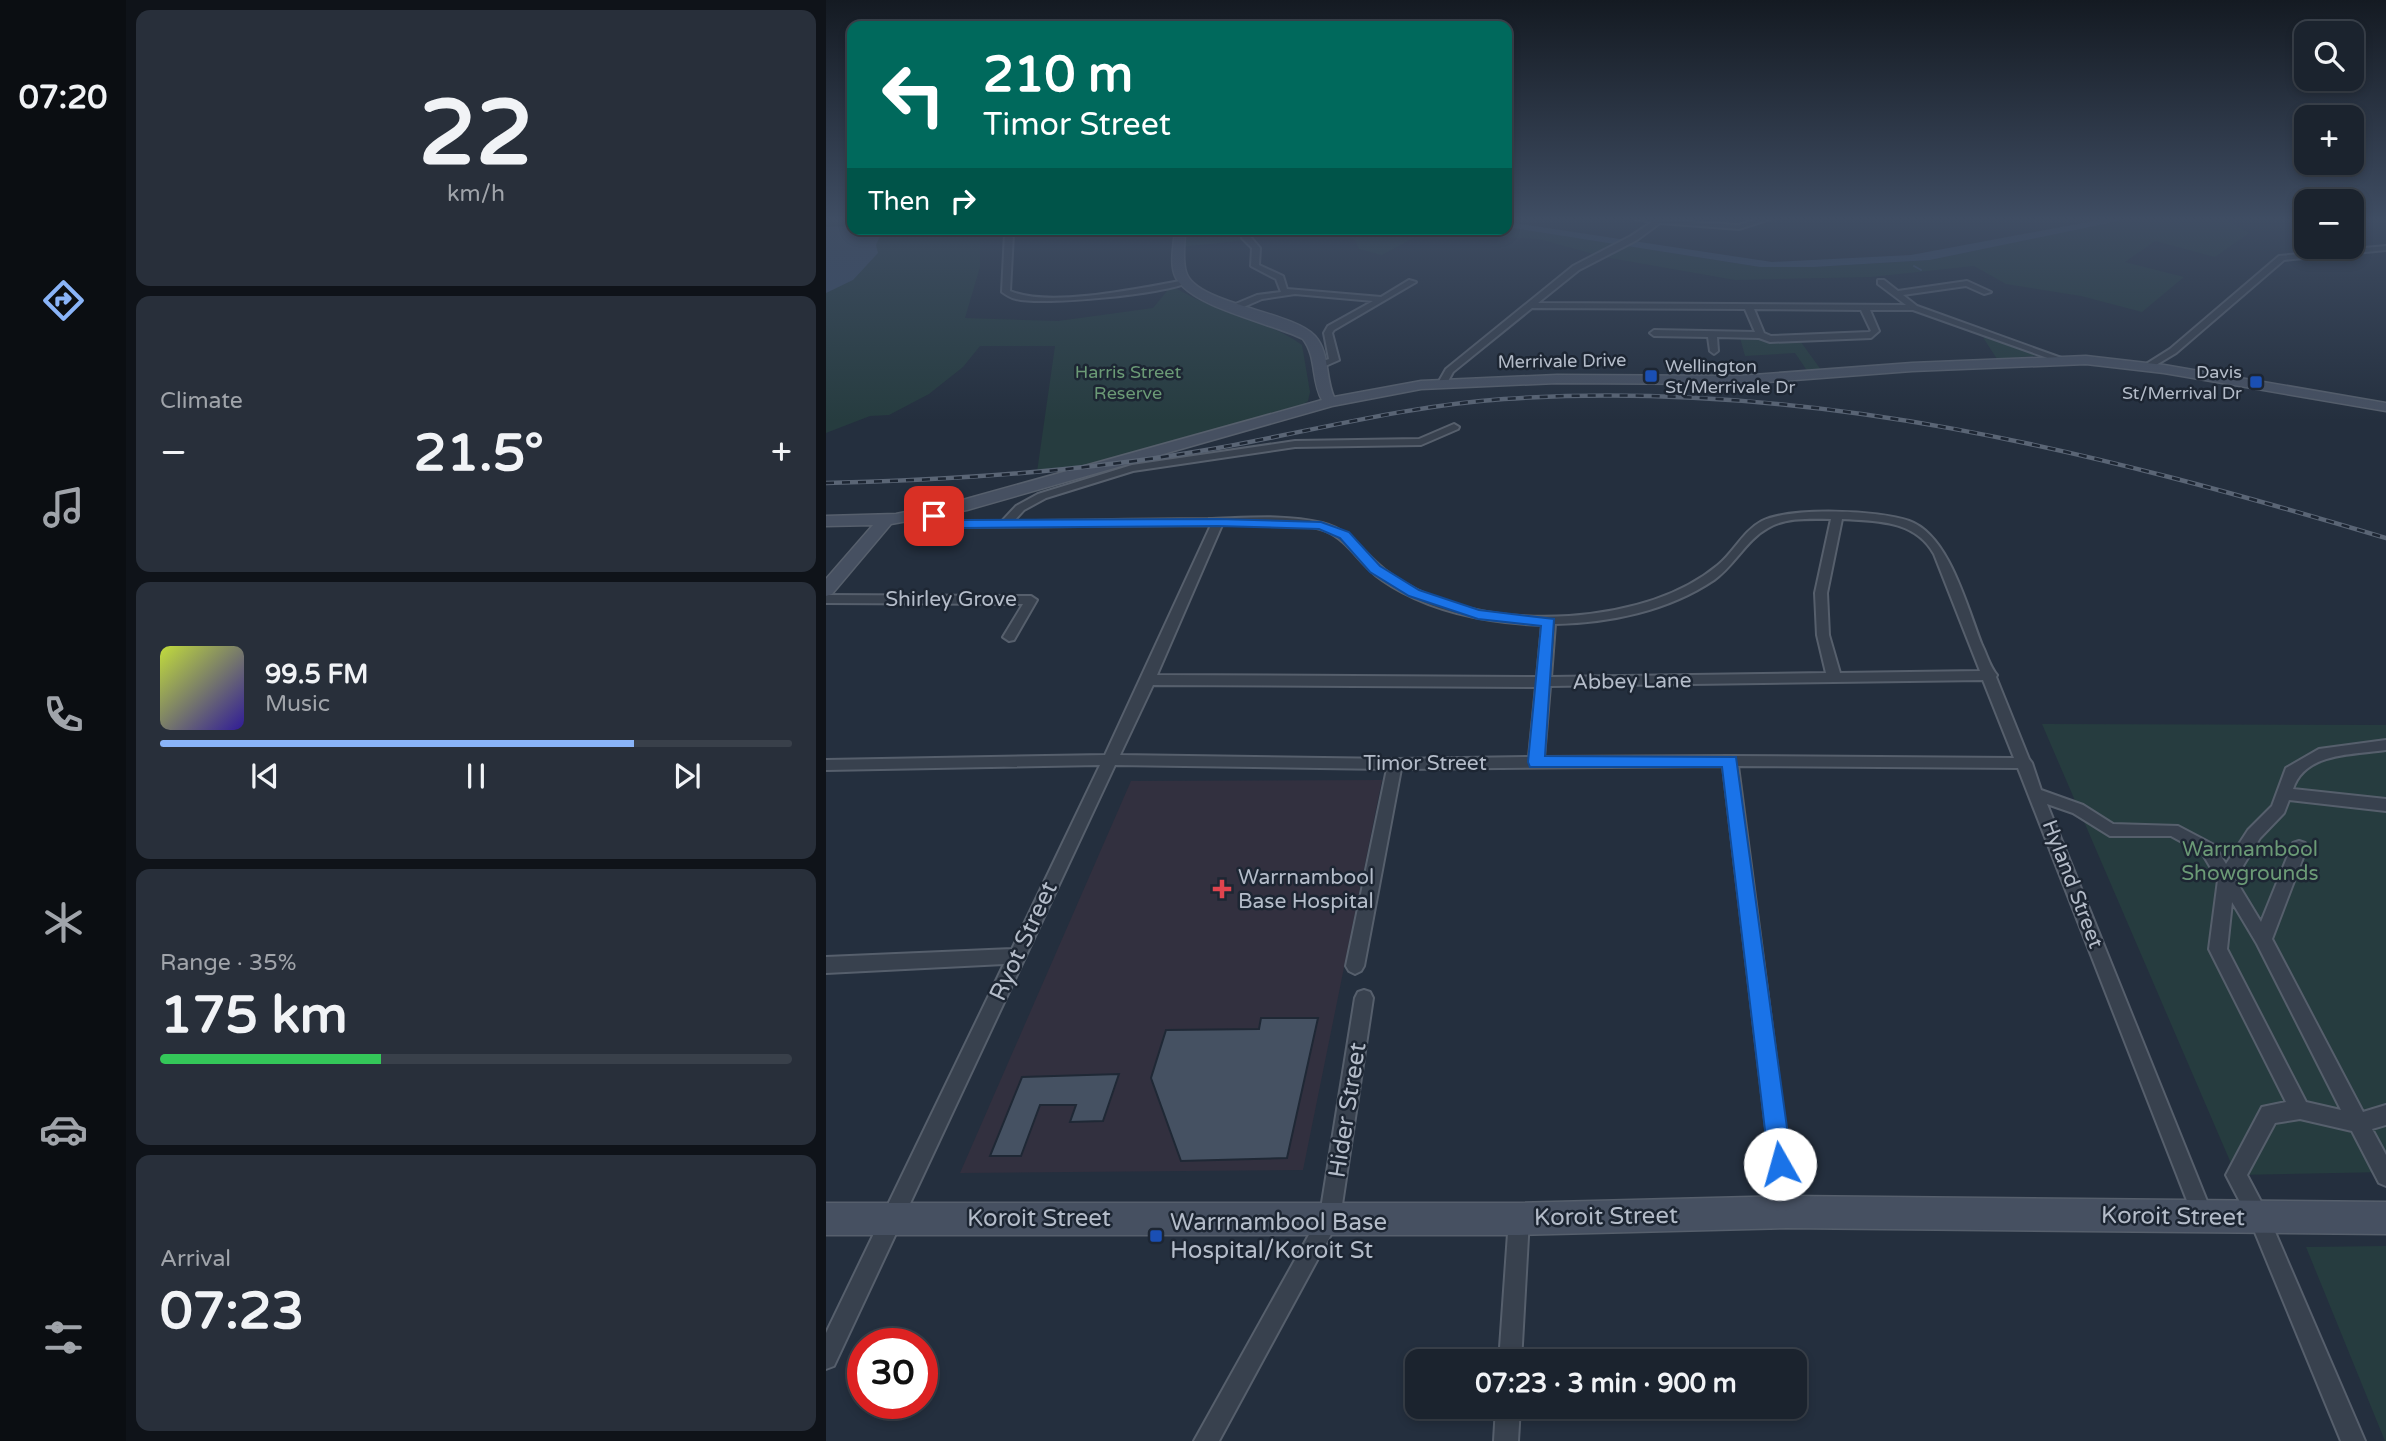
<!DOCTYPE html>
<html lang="en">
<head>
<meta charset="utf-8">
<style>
  :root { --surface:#1b232e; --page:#282f3a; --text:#f1f3f6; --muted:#a0a4aa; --line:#39404a; --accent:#8ab4f8 }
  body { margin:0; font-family:"Varela Round",sans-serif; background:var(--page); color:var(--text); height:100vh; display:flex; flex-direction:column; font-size:26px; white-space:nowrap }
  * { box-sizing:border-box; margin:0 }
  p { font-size:23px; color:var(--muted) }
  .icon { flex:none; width:38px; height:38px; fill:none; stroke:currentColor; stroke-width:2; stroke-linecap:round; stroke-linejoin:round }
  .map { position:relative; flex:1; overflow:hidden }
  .details { display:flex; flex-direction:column; gap:10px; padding:10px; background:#0f1319; width:700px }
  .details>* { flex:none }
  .top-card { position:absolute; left:21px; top:21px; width:665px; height:214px; border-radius:14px; box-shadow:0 4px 10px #0003,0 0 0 2px var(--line); background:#00695c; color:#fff; overflow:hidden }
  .fabs { position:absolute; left:1468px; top:21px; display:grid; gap:14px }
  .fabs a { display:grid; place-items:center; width:70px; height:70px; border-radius:14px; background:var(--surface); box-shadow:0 4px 10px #0003,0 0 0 2px var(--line); font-size:35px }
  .speed { position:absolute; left:21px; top:1328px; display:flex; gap:14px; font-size:35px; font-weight:700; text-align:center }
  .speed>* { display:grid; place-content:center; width:91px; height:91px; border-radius:50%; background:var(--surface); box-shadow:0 4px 10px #0003,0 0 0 2px var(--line); line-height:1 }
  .speed .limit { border:10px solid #d22; background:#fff; color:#111 }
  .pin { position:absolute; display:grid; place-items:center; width:60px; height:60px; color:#fff; margin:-30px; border-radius:14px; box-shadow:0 4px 10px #0006 }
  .me { position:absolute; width:77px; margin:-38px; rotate:353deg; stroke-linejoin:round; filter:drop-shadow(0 0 5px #0008) }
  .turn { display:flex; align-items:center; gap:24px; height:147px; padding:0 21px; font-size:32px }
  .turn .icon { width:91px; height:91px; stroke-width:2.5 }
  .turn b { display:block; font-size:49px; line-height:60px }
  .then { display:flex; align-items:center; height:66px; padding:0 21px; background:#0003; gap:14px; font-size:26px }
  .big { font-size:52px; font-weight:800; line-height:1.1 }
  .details .card { flex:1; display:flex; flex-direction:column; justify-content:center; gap:10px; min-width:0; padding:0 24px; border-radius:14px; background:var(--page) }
  .details .dial { align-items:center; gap:0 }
  .dial b { font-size:91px; line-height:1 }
  .song { display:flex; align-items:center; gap:21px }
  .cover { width:84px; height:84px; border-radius:10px; background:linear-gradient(135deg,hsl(70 70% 55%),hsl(250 70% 35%)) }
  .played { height:7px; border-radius:4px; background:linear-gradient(90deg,var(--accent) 75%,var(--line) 75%) }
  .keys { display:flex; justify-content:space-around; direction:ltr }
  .heat { display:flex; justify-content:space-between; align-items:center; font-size:38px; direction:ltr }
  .charge { height:10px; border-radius:5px; background:linear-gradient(90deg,#34c759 35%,var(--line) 0) }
  .trip { position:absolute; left:579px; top:1349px; width:402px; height:70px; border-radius:14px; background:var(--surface); box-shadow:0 4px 10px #0003,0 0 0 2px var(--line); font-weight:800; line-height:70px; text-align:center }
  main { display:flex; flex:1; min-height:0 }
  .menu { display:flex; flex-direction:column; width:126px; justify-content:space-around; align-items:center; background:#0b0e12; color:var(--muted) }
  .menu .icon { width:49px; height:49px }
  .menu .on { color:var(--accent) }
  .menu b { font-size:32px; color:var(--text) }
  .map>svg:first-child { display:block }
  .medical { fill:#32303f }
  .green { fill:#263c3f }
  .water { fill:#394c67 }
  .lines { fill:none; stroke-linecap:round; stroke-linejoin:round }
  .stream { stroke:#394c67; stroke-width:2 }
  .building { fill:#455162; stroke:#1f2835; stroke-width:2 }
  .street-casing { stroke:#565f6c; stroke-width:4 }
  .secondary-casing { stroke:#565f6c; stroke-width:3 }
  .street { fill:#38414e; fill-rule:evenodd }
  .secondary { fill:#465061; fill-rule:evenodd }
  .rail-casing { stroke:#5a6575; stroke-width:4.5 }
  .rail { stroke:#1d2633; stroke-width:2.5; stroke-dasharray:8; stroke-linecap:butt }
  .route { fill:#1a73e8; stroke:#114b97; stroke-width:2 }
  .transit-dot { fill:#1a4fb4; stroke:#1d2633; stroke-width:2.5 }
  .health-dot { fill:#e0444e; stroke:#1d2633; stroke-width:2.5 }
  .labels { text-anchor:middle; stroke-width:5; stroke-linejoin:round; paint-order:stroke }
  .far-street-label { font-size:18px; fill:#b4bcc9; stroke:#1d2633 }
  .far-poi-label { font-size:18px; fill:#b4bcc9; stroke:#1d2633; text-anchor:start }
  .far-park-label { font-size:18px; fill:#6b9a76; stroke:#1d2633 }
  .street-label { font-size:21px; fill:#b4bcc9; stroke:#1d2633 }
  .park-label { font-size:21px; fill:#6b9a76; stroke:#1d2633 }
  .poi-label { font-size:21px; fill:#b4bcc9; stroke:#1d2633; text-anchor:start }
  .near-street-label { font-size:24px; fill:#b4bcc9; stroke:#1d2633 }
  .near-poi-label { font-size:24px; fill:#b4bcc9; stroke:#1d2633; text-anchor:start }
</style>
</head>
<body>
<main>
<nav class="menu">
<b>07:20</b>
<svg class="icon on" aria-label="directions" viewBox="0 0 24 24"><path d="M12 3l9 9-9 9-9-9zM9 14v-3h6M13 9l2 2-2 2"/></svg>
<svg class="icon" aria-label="music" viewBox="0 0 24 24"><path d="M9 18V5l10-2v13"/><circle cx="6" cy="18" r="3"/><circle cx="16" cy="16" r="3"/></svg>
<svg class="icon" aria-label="phone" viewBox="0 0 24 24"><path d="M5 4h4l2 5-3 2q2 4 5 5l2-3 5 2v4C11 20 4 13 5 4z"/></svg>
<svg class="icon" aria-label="climate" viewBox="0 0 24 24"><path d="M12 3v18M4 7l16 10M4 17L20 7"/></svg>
<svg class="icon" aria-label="car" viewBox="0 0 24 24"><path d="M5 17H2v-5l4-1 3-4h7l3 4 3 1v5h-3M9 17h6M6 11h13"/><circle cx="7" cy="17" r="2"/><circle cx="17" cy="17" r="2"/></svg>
<svg class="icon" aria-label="filters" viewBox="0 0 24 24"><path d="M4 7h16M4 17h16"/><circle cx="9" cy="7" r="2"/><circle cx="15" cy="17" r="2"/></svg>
</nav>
<section class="details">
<div class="card dial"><b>22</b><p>km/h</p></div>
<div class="card"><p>Climate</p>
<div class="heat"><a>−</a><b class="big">21.5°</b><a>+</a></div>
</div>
<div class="card">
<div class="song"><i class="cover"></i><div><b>99.5 FM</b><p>Music</p></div></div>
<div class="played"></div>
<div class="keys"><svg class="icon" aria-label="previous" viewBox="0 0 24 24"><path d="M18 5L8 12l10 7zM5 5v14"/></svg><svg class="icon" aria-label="pause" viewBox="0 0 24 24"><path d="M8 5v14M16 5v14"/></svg><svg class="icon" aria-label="next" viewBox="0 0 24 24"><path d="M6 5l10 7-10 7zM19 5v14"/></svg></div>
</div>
<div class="card"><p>Range · 35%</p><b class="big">175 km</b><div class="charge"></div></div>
<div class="card"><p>Arrival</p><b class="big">07:23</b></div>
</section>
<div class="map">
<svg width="1560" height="1441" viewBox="0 0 1560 1441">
  <rect width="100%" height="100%" fill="#242f3e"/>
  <path class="medical" d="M 556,780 L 477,1170 L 134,1173 L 305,781 Z"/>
  <path class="green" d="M 0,219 L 26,219 L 26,229 L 154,229 L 154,267 L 139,318 L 232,321 L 327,308 L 341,291 L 340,287 C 352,287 359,294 370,299 C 406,314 444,322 476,345 L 484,392 L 482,401 L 474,407 L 271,465 L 211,472 L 229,346 L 154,346 L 137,367 L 103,394 L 63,415 L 44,416 L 0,433 Z
    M 1302,219 L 1398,219 L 1423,233 L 1389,257 L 1329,241 L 1299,262 L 1358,277 L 1316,312 L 1255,296 L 1180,284 L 1148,266 L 1045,277 L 909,280 L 778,257 L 713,239 L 635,235 L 602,230 L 556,255 L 533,249 L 529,240 L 522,236 L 424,237 L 423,240 L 354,247 L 354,229 L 681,227 L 934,267 L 988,267 L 1104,260 Z
    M 913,334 L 945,339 L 972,338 L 998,374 L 984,375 L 969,353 L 919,356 Z
    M 1159,336 L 1205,352 L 1209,356 L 1171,359 L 1158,339 Z
    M 1216,724 L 1560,725 L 1560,1172 L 1410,1175 Z
    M 1560,1246 L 1560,1441 L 1559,1441 L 1480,1247 Z"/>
  <path class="water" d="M 1278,219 L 1302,219 L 1104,260 L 988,267 L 934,267 L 681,227 L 681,222 L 946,262 L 1085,255 Z
    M 26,226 L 26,229 L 48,229 L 55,234 L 50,245 L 52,253 L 27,280 L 0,293 L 0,227 Z"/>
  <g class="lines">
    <path class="stream" d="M 1088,266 L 1095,270"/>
  </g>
  <path class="building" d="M 435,1018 L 492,1018 L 461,1158 L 355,1161 L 325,1078 L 340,1030 L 433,1029 Z
    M 293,1074 L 277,1121 L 244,1122 L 250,1105 L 214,1105 L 195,1156 L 164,1156 L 196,1077 Z"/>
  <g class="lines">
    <g class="street-casing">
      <path id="street" d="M 810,219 L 913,225 L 932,219 L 944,219 L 913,229 L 834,223 L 811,240 L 753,270 L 712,303 L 1080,305 L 1052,284 L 1052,280 L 1058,280 L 1072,291 L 1141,281 L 1165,292 L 1158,294 L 1140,286 L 1077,295 L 1091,306 L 1241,360 L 1233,362 L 1087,310 L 1044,310 L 1053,331 L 1045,338 L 944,342 L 933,338 L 891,337 L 892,351 L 888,354 L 884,351 L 882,337 L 828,336 L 824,333 L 828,330 L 929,332 L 919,309 L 706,308 L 627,372 L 620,385 L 614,385 L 612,383 L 620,369 L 747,266 L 805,236 L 826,222 ZM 928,309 L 1035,310 L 1045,331 L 1043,332 L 945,336 L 938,333 Z
        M 185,229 L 194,229 L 187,234 L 184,291 C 223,308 316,288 359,280 L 363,282 C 341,294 216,306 190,299 C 185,298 180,295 176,292 L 179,233 Z
        M 416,234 L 422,234 L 434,248 L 433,265 L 457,276 L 461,289 L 555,297 L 583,280 L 590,282 L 508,330 L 506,333 L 513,360 L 497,367 L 491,367 L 491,363 L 503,359 L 498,333 L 502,326 L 547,301 L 469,294 L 436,299 L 413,309 L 407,309 L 407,305 L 431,295 L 455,292 L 450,279 L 425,266 L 426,248 L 416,238 Z
        M 1560,246 L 1560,250 L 1458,260 L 1350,353 L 1325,368 L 1317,366 L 1344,349 L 1453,256 Z
        M 628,424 L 633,427 L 632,429 L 595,445 L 469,447 L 307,471 L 220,498 L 198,510 L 188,521 C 253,521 318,519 382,519 C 420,518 459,514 496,523 C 525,530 537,553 559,570 C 610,609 680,620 743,616 C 795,612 851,599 892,565 C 908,552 917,531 936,521 C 965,507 1053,510 1083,521 C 1123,535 1141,607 1156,645 C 1161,655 1164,667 1171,675 L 1170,677 L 1203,759 L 1206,763 L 1215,790 L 1257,805 L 1287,824 L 1352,826 L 1388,845 L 1400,864 L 1422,830 L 1446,806 L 1460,768 L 1493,749 L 1560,740 L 1560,750 C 1527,755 1479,752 1467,789 L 1560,799 L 1560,811 L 1463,800 L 1458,813 L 1434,838 L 1409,879 L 1435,922 L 1467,843 L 1473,841 L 1479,843 L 1481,847 L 1446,939 L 1537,1112 L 1560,1105 L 1560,1125 L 1546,1129 L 1560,1155 L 1560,1186 L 1553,1183 L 1526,1131 L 1474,1119 L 1449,1123 L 1421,1175 L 1440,1211 L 1539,1441 L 1515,1441 L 1426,1225 L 1400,1175 L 1436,1107 L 1460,1102 L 1383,949 L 1392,880 L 1376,853 L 1345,836 L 1284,836 L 1247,813 L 1221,804 L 1387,1216 L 1384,1223 L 1377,1226 L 1370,1223 L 1367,1216 L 1192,768 L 912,766 L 970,1212 L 967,1219 L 960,1222 L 953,1219 L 950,1212 L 897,766 L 575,769 L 538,966 L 535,971 L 529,974 L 523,971 L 520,966 L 561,769 L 289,765 L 8,1366 L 0,1369 L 0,1333 L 178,964 L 0,973 L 0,957 L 186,949 L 274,765 L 0,770 L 0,760 L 279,755 L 385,525 L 129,527 L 108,522 L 103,512 L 109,509 L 113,510 L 117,518 L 129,521 L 176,521 L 190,506 L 212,494 L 306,465 L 469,441 L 593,439 ZM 1005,519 L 989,593 L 991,635 L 1000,673 L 725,677 L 729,624 C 783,623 842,611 888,580 C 909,565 920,540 942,528 C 960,517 985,519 1005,519 ZM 1016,519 C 1051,521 1089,520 1108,554 L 1154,671 L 1014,673 L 1003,635 L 1001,593 ZM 452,524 C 468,525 485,525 500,531 C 519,539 530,557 544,570 C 553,579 565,586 576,592 C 619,615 668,623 716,625 L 711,677 L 331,675 L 396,525 ZM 1157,680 L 1188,758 L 904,756 L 718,757 L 724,686 ZM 327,685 L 710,687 L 703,757 L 569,759 L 294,755 ZM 1406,902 L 1431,944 L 1515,1110 L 1480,1102 L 1401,949 Z
        M 0,595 L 205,596 L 211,600 L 188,640 L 183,641 L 177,637 L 197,604 L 0,603 Z
        M 538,990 L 544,992 L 547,998 L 514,1218 L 393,1441 L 368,1441 L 494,1215 L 529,998 L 532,992 Z
        M 693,1209 L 700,1212 L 703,1219 L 695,1362 L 673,1362 L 683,1219 L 686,1212 Z
        M 670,1407 L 694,1407 L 692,1441 L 668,1441 Z"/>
    </g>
    <g class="secondary-casing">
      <path id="secondary" d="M 349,229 L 359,229 C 359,243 356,259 360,272 C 369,304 466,311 489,336 C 504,353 499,377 508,397 L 595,381 L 731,375 L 914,376 L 1086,363 L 1260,356 L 1338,365 L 1560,403 L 1560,411 L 1338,373 L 1260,364 L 1086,371 L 914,384 L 731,383 L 595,389 L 506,406 L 141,510 L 65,524 L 6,594 L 0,596 L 0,579 L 47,525 L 0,526 L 0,516 L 70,514 L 133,501 L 496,400 C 485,381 491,357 477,339 C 446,323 367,308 350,278 C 343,265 348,244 349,229 Z
        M 960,1196 L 1560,1202 L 1560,1234 L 960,1228 L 693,1235 L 0,1235 L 0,1203 L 693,1203 Z"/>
    </g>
    <use href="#street" class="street"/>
    <use href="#secondary" class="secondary"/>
    <g class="rail-casing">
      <path id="rail" d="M 0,483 C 127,480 254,472 380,450 C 479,433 577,406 678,399 C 983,378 1271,452 1560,538"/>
    </g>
    <use href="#rail" class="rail"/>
  </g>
  <linearGradient id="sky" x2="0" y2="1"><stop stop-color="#141a22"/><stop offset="0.52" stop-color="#3f4d63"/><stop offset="1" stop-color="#3f4d63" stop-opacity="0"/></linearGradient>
  <rect width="1560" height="421" fill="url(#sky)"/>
  <path class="route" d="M 108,512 L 122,519 L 134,520 L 392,519 L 495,522 L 523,532 L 554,566 L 593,590 L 653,610 L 728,619 L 719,756 L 910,757 L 966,1164 L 963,1172 L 954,1176 L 946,1172 L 943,1164 L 896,767 L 704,767 L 702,762 L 715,626 L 652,619 L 583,596 L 544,572 L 514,538 L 493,529 L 392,526 L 134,528 C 122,527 111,526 102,516 Z"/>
  <g class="transit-dot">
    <rect x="818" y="369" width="14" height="14" rx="3.5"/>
    <rect x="1423" y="375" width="14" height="14" rx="3.5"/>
    <rect x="323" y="1229" width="14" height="14" rx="3.5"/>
  </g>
  <path class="health-dot" d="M392.5 878.5h7v7h7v7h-7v7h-7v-7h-7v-7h7z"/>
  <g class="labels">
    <g class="far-street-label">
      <text transform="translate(736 361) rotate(-1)" y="6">Merrivale Drive</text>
    </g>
    <g class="far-poi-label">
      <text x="839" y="372">Wellington<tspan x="839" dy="21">St/Merrivale Dr</tspan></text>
      <text x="1416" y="378" text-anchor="end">Davis<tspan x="1416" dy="21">St/Merrival Dr</tspan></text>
    </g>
    <g class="far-park-label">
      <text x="302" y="378">Harris Street<tspan x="302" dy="21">Reserve</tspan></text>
    </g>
    <g class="street-label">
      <text x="125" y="606">Shirley Grove</text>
      <text transform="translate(806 681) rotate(-1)" y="7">Abbey Lane</text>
      <text x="599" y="770">Timor Street</text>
      <text transform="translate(1247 884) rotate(69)" y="7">Hyland Street</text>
    </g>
    <g class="park-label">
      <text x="1424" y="856">Warrnambool<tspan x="1424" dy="24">Showgrounds</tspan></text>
    </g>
    <g class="poi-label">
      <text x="412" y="884">Warrnambool<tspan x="412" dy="24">Base Hospital</tspan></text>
    </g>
    <g class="near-street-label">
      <text transform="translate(197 941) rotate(-65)" y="8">Ryot Street</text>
      <text transform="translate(521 1110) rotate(-81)" y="8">Hider Street</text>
      <text transform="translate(780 1216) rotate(-1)" y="8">Koroit Street</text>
      <text transform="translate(1347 1216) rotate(1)" y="8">Koroit Street</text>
      <text x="213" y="1226">Koroit Street</text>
    </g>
    <g class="near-poi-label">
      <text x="344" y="1230">Warrnambool Base<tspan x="344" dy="28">Hospital/Koroit St</tspan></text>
    </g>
  </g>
</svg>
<div class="fabs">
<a><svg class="icon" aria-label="search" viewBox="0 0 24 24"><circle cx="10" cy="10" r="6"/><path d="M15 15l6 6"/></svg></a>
<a>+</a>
<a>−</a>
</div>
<div class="speed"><div class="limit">30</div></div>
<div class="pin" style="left:108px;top:516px;background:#d93025"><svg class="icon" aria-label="arrive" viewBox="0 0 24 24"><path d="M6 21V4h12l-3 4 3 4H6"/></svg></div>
<svg class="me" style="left:954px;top:1164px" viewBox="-20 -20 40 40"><circle r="19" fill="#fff"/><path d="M0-13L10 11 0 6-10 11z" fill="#1a73e8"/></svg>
<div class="trip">07:23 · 3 min · 900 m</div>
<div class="top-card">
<div class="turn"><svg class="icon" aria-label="left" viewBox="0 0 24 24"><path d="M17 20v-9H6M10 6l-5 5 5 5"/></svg><div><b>210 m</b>Timor Street</div></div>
<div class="then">Then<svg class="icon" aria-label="right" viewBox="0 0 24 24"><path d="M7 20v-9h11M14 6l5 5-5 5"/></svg></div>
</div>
</div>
</main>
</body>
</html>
